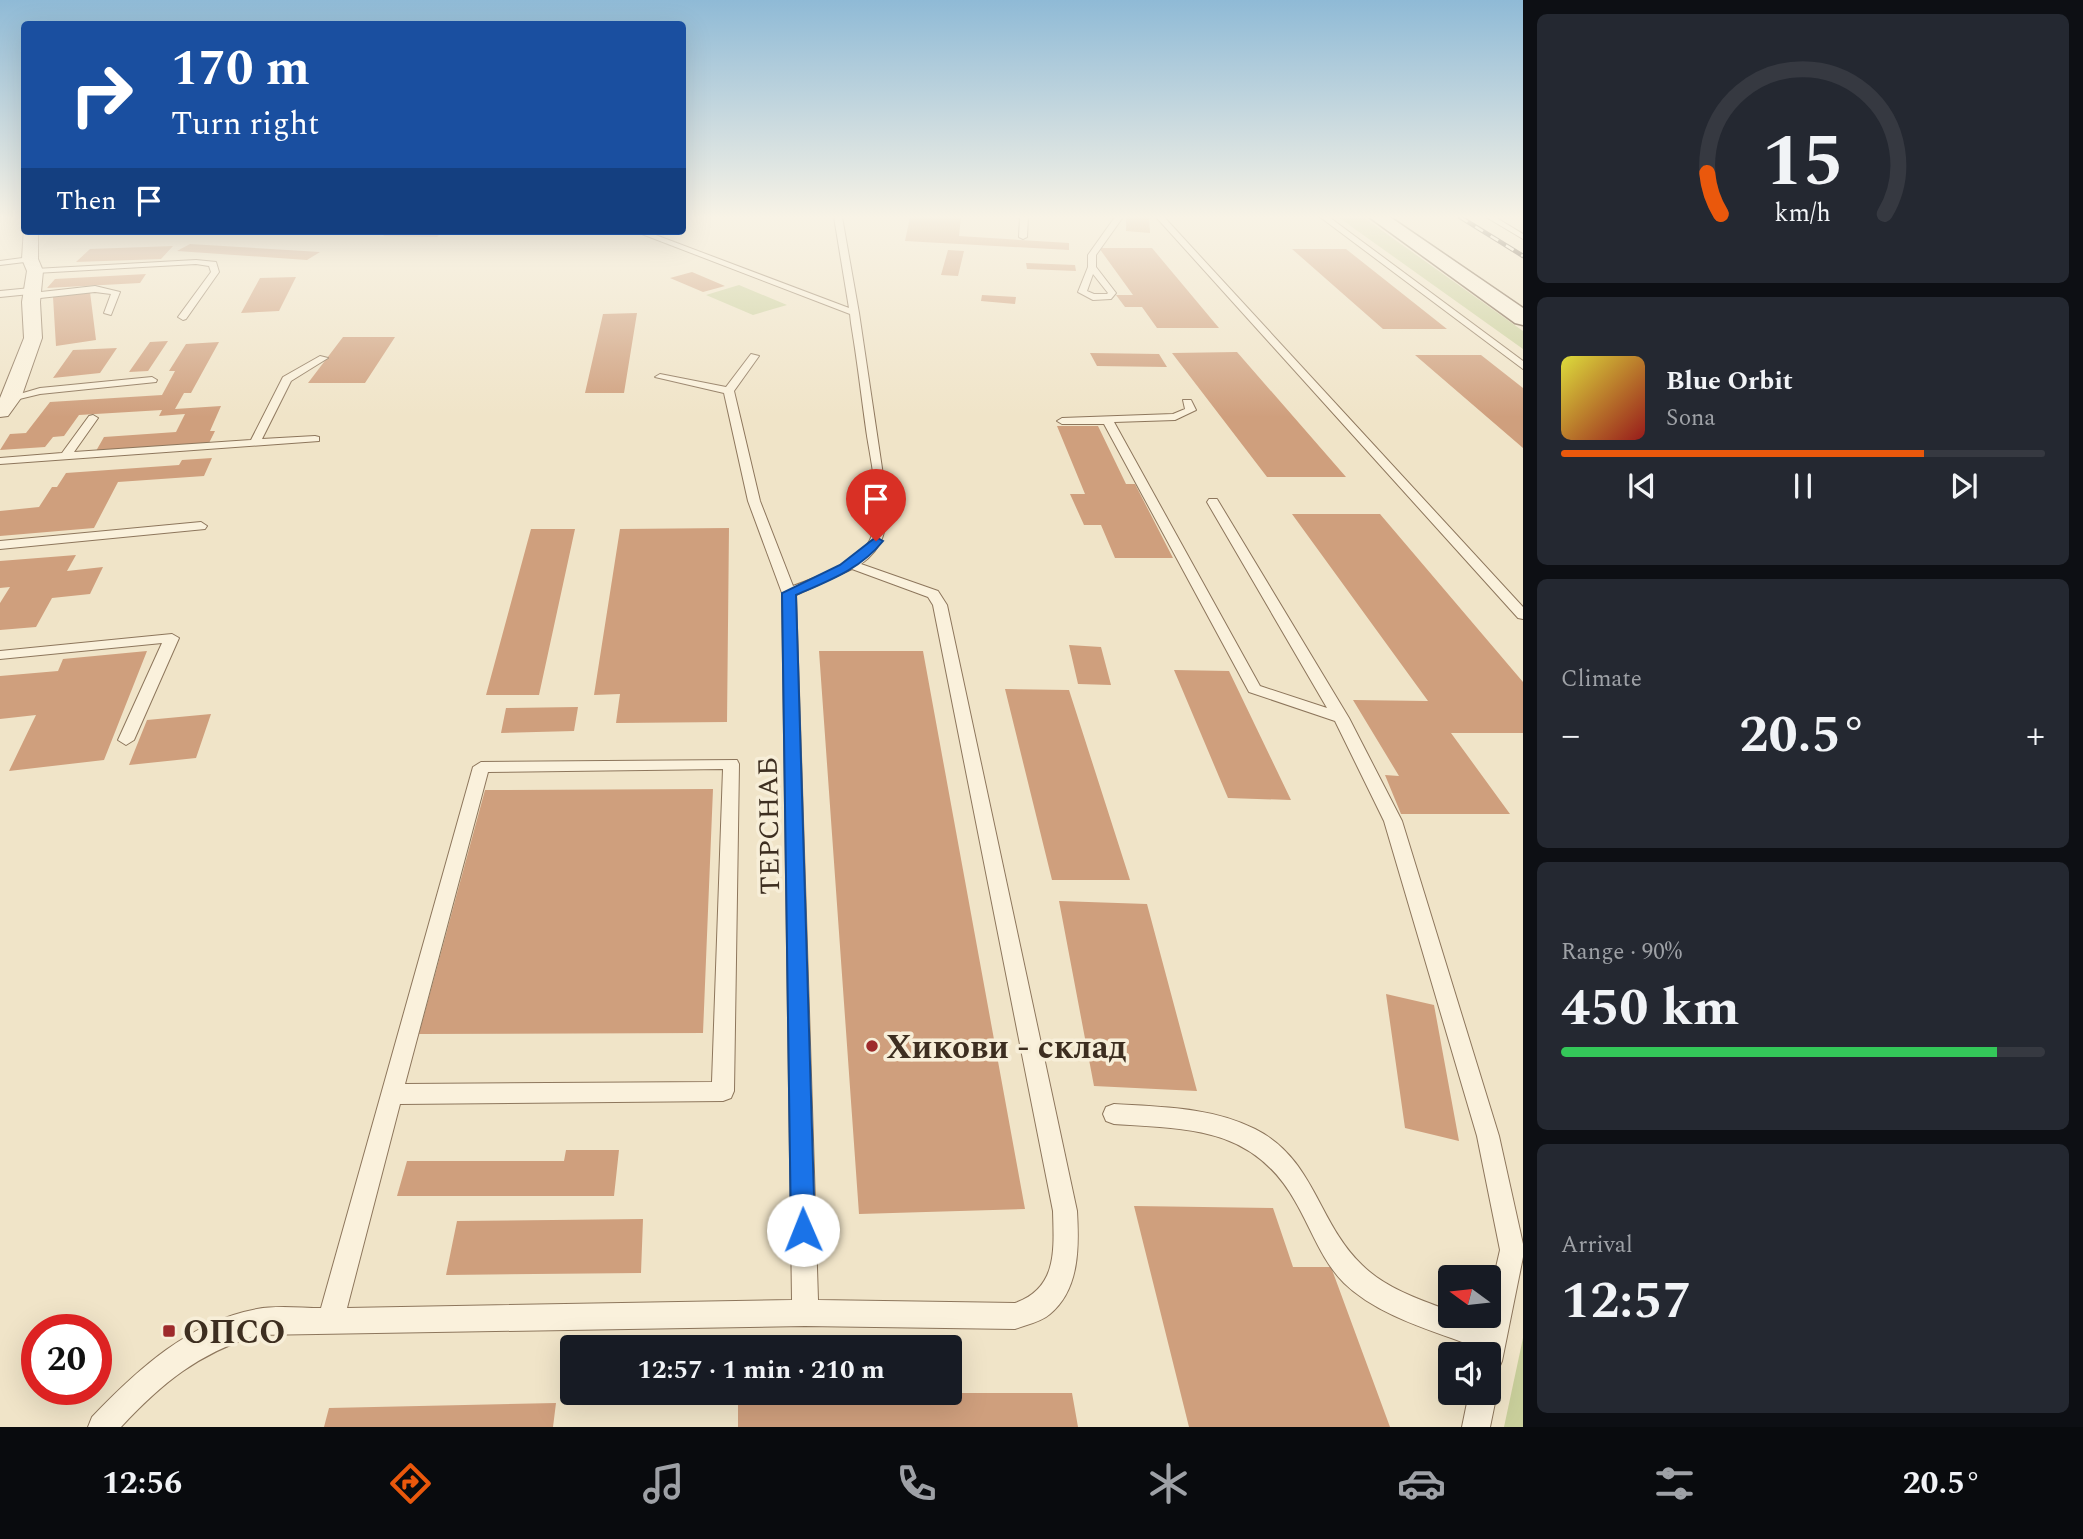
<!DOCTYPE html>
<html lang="en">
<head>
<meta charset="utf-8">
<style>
  :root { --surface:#171b24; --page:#242831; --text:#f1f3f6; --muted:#9ea1a6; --line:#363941; --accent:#ea580c }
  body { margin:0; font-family:Spectral,serif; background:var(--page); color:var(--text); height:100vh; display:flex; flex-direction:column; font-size:26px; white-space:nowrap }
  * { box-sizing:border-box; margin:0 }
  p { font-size:23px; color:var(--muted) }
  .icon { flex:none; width:38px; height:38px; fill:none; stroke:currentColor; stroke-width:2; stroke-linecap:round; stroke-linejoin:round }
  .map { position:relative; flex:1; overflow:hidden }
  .panel { display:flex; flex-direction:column; gap:14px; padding:14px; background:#0d0f14; width:560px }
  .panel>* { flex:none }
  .guide { position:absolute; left:21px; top:21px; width:665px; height:214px; border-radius:7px; box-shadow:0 7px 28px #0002; background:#1a4fa0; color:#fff; overflow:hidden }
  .needle { width:46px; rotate:285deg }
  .fabs { position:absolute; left:1438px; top:1265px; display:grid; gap:14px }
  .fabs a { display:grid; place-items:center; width:63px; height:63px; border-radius:7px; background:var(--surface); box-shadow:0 7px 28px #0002; font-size:35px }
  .speed { position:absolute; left:21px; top:1314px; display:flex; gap:14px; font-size:35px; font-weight:700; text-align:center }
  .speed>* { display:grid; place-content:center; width:91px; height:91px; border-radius:50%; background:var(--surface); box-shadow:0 7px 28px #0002; line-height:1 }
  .speed .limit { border:10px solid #d22; background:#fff; color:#111 }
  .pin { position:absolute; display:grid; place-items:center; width:60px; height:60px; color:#fff; margin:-72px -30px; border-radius:50% 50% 50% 0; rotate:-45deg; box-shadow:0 0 7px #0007 }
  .pin .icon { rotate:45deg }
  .me { position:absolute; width:77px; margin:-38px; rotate:359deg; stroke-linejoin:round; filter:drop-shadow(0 0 5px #0008) }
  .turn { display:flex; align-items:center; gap:24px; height:147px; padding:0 35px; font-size:32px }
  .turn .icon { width:91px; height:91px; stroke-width:2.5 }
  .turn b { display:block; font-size:49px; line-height:60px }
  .then { display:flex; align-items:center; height:66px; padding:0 35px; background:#0003; gap:14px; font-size:26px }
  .big { font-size:52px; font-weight:700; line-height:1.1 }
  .panel .card { flex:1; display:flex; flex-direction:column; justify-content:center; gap:10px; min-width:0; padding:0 24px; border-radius:10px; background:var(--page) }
  .panel .dial { align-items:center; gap:0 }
  .dial svg { height:182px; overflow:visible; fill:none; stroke:var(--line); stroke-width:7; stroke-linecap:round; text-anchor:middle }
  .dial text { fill:var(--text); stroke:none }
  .song { display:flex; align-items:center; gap:21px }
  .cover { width:84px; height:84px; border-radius:10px; background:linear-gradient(135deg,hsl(60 70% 55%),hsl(0 70% 35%)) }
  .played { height:7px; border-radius:4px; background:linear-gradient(90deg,var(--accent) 75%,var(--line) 75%) }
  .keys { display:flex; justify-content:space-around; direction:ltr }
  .heat { display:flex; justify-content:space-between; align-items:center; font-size:38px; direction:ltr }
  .charge { height:10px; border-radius:5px; background:linear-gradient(90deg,#34c759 90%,var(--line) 0) }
  .trip { position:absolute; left:560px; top:1335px; width:402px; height:70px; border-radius:7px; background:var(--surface); box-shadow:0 7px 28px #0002; font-weight:700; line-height:70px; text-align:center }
  .tabs { display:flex; height:112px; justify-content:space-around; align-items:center; background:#090b0e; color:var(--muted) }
  .tabs .icon { width:49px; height:49px }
  .tabs .on { color:var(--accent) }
  .tabs b { font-size:32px; color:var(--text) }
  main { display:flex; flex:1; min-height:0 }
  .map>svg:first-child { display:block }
  .green { fill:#c9cf9b }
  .building { fill:#cf9f7d }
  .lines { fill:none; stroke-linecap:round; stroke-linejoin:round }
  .lane-casing { stroke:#8d765c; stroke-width:2 }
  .street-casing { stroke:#8d765c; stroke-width:2 }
  .secondary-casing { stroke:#6f573f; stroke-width:3 }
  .lane { fill:#faf1dc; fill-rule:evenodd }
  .street { fill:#faf1dc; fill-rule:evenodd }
  .secondary { fill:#faf1dc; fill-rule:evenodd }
  .rail-casing { stroke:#3d2e20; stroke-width:4.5 }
  .rail { stroke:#f7eed8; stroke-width:2.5; stroke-dasharray:9; stroke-linecap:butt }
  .route { fill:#1a73e8; stroke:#114b97; stroke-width:2 }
  .poi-dot { fill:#9e2a2b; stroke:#f7eed8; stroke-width:2.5 }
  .labels { text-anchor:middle; stroke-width:7; stroke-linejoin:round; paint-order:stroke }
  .street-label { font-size:28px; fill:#3d2e20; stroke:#f7eed8 }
  .near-poi-label { font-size:33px; font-weight:bold; fill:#3d2e20; stroke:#f7eed8; text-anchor:start }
</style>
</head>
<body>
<main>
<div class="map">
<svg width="1523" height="1427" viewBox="0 0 1523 1427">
  <rect width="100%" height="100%" fill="#f0e4c8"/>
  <path class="green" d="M 1338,217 L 1363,217 L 1523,331 L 1523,349 Z
    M 739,285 L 787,305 L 753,315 L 706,295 Z
    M 1523,1338 L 1523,1427 L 1504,1427 Z"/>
  <path class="building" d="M 910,217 L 961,217 L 959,236 L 1069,243 L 1069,250 L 905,241 Z
    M 1126,217 L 1149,217 L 1150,233 L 1126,231 Z
    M 388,231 L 443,231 L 437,237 L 383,236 Z
    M 190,244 L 320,252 L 307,260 L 177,251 Z
    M 173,246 L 161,259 L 76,262 L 90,249 Z
    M 1099,248 L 1152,248 L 1219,328 L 1157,328 L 1142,307 L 1125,307 L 1116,295 L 1133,295 Z
    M 1292,249 L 1346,249 L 1447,329 L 1383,329 Z
    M 948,250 L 964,251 L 958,276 L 941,275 Z
    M 1026,263 L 1075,265 L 1076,271 L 1027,269 Z
    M 692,272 L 725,286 L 703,292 L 670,278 Z
    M 146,274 L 140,283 L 47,288 L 55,279 Z
    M 296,277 L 279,311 L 241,313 L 260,278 Z
    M 90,292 L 96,340 L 56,346 L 53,297 Z
    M 982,295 L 1016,297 L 1015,304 L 981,301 Z
    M 637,313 L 624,393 L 585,393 L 603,314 Z
    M 343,337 L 395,337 L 365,383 L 308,383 Z
    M 168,341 L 148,371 L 129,372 L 150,342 Z
    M 219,342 L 191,393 L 184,393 L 175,409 L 221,406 L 210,431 L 215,431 L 209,443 L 96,451 L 104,437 L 176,432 L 185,414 L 159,416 L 162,410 L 79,415 L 64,436 L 53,437 L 45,447 L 0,450 L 10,434 L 26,433 L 50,402 L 162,395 L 175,371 L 169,371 L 186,344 Z
    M 117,348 L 100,373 L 53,378 L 73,350 Z
    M 1237,352 L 1346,477 L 1267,477 L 1172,353 Z
    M 1090,353 L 1159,354 L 1167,367 L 1097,366 Z
    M 1415,355 L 1481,355 L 1523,388 L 1523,448 Z
    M 1057,426 L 1098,426 L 1126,484 L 1135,484 L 1173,558 L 1115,558 L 1101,525 L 1084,525 L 1070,494 L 1085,494 Z
    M 212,458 L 204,476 L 118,482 L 94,528 L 0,536 L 0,511 L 39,507 L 52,487 L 57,487 L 66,473 L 179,465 L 182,460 Z
    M 1292,514 L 1380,514 L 1523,682 L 1523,733 L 1451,733 L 1510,814 L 1401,814 L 1385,775 L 1399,776 L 1353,700 L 1428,701 Z
    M 729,528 L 727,722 L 616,723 L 620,694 L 594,695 L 620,529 Z
    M 531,529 L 575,529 L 539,695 L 486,695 Z
    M 76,555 L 67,571 L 103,567 L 90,594 L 52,598 L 36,627 L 0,630 L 0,603 L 10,587 L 0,588 L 0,561 Z
    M 1069,645 L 1101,647 L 1111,685 L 1078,684 Z
    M 147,651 L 104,760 L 9,771 L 36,715 L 0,719 L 0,676 L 58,671 L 63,659 Z
    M 819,651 L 923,651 L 1025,1209 L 859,1214 Z
    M 1174,670 L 1229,671 L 1291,800 L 1228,798 Z
    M 1005,689 L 1069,690 L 1130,880 L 1052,880 Z
    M 578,707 L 574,731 L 501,733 L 506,708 Z
    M 211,714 L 196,758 L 129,765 L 147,720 Z
    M 713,789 L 703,1033 L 419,1034 L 485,790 Z
    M 1059,901 L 1147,904 L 1197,1091 L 1094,1086 Z
    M 1386,994 L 1434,1005 L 1459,1141 L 1405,1128 Z
    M 566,1150 L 619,1150 L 614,1196 L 397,1196 L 407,1161 L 564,1161 Z
    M 1134,1206 L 1273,1208 L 1293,1267 L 1331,1267 L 1390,1427 L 1189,1427 Z
    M 643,1219 L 641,1273 L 446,1275 L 457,1221 Z
    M 738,1393 L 1072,1393 L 1078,1427 L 738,1427 Z
    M 556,1403 L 553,1427 L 324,1427 L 329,1408 Z"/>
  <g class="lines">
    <g class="lane-casing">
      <path id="lane" d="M 834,217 L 842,217 L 859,313 L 887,502 C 887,528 884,548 861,564 L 938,591 L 947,605 L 1077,1211 C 1079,1246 1080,1289 1050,1314 C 1041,1322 1026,1325 1015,1329 L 805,1326 L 257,1335 C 198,1354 163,1382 121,1427 L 88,1427 L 92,1417 C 137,1370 190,1321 257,1309 C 277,1305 301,1308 321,1308 L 473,767 L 481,762 L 737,760 L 739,764 L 734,1091 L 731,1098 L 723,1101 L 400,1104 L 347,1308 L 792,1300 L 782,593 L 748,501 L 724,393 L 655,377 L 660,374 L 726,387 L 751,354 L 759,356 L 734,391 L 760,501 L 793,586 C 815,578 859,562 870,540 C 884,512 870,459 866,429 C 861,394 857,358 851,323 L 850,314 L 634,231 L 645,231 L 849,308 ZM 852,569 L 928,597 L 933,605 L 1053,1211 C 1054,1249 1058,1288 1015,1303 L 818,1300 L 796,595 ZM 723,769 L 712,1082 L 405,1084 L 488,772 Z
        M 1020,217 L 1028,217 L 1027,237 L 1023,239 L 1019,237 Z
        M 1115,217 L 1123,217 L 1096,255 L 1096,267 L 1116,293 L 1111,299 L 1093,300 L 1078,292 L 1088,267 L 1088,255 ZM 1093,274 L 1108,293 L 1107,294 L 1094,294 L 1087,291 Z
        M 1156,217 L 1164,217 L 1523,607 L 1523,619 L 1518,618 Z
        M 1320,217 L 1329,217 L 1523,361 L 1523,369 Z
        M 1486,217 L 1495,217 L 1523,234 L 1523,239 Z
        M 30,257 L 33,261 L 0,265 L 0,261 Z
        M 196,260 L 216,262 L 219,272 L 186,319 L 183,320 L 178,317 L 211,272 L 209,266 L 196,264 L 35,273 L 31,271 L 35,269 Z
        M 95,286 L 120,292 L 111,315 L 104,313 L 111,294 L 95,292 L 31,299 L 27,296 L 30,294 L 0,297 L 0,291 L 31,288 L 35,291 L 32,293 Z
        M 320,356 L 328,358 L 291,381 L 262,439 L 315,436 L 319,437 L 319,441 L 0,464 L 0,458 L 62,453 L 89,416 L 93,415 L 98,418 L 74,452 L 251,440 L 283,377 Z
        M 152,377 L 157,380 L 156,382 L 40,394 L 11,401 L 6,398 L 40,388 Z
        M 1183,400 L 1191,400 L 1196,410 L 1175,420 L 1114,422 L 1260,686 L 1327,708 L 1207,502 L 1209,499 L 1217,499 L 1349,718 L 1402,821 L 1499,1136 L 1523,1244 L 1523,1257 L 1502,1361 L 1498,1370 L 1489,1374 L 1489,1354 L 1477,1354 L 1478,1348 C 1435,1331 1379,1317 1344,1283 C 1321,1260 1311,1228 1295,1201 C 1253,1127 1190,1129 1114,1124 L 1106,1121 L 1103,1114 L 1106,1107 L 1114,1104 C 1161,1107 1212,1107 1255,1129 C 1315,1159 1317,1222 1362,1265 C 1385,1288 1420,1300 1451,1311 L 1451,1316 L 1463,1316 L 1484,1324 L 1485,1316 L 1489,1316 L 1489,1298 L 1500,1250 L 1477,1136 L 1384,821 L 1335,721 L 1249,692 L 1104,424 L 1062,424 L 1057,421 L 1062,418 L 1173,414 L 1185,409 Z
        M 201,522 L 207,526 L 205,529 L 0,549 L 0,541 Z
        M 172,634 L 179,638 L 134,740 L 126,745 L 118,740 L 162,643 L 0,659 L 0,651 Z
        M 1489,1382 L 1493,1383 L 1497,1393 L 1490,1427 L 1462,1427 L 1469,1393 L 1489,1393 Z"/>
    </g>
    <g class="street-casing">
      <path id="street" d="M 24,228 L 24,231 L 38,231 L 38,259 L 43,271 L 40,302 L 42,338 L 21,398 L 8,416 L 0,417 L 0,398 L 24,338 L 22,302 L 27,271 L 22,259 Z"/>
    </g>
    <g class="secondary-casing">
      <path id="secondary" d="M 1369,217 L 1390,217 L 1523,308 L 1523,325 L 1515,323 Z"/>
    </g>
    <use href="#lane" class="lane"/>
    <use href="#street" class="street"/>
    <use href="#secondary" class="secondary"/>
    <g class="rail-casing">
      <path id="rail" d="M 1460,217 L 1523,256"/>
    </g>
    <use href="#rail" class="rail"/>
  </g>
  <linearGradient id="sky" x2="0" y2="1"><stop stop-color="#8fbad6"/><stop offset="0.52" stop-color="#f8f3e6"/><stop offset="1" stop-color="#f8f3e6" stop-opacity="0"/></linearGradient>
  <rect width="1523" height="417" fill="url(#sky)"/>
  <path class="route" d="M 876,537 L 883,541 C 861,569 828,581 796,595 L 815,1230 L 812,1239 L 803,1242 L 794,1239 L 791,1230 L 782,593 L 840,565 Z"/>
  <g class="poi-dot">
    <circle cx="872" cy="1046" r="7"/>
    <rect x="162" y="1324" width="14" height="14" rx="3.5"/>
  </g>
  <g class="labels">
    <g class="street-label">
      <text transform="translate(768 826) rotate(-91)" y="10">ТЕРСНАБ</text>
    </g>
    <g class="near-poi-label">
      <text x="886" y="1058">Хикови - склад</text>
      <text x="183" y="1343">ОПСО</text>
    </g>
  </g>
</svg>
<div class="fabs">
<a><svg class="needle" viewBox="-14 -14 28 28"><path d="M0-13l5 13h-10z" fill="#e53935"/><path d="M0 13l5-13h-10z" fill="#9ea1a6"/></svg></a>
<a><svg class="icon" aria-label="sound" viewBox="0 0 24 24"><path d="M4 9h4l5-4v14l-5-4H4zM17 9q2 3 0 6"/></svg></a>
</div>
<div class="speed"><div class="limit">20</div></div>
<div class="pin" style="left:876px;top:541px;background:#d93025"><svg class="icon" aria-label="arrive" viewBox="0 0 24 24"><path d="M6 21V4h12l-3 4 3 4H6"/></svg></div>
<svg class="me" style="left:803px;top:1230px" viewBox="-20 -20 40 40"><circle r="19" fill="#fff"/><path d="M0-13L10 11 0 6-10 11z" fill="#1a73e8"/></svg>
<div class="trip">12:57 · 1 min · 210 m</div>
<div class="guide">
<div class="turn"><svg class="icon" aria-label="right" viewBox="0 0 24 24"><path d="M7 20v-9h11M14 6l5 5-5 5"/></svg><div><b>170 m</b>Turn right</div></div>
<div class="then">Then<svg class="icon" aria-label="arrive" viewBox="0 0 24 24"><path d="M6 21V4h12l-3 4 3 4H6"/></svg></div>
</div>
</div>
<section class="panel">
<div class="card dial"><svg viewBox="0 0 100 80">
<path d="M14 69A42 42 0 1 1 86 69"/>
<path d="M14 69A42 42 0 0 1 8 51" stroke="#ea580c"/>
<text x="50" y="56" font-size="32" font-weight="700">15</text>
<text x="50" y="72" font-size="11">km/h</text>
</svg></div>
<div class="card">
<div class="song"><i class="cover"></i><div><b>Blue Orbit</b><p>Sona</p></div></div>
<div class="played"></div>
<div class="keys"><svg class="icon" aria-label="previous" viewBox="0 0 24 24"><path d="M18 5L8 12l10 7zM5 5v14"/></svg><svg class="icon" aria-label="pause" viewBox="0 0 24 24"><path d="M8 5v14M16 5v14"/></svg><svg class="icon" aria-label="next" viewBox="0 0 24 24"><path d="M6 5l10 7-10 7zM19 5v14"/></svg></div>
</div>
<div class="card"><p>Climate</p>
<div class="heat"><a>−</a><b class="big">20.5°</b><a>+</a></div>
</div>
<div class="card"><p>Range · 90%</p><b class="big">450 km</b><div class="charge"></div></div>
<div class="card"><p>Arrival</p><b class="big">12:57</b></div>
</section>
</main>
<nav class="tabs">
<b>12:56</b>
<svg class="icon on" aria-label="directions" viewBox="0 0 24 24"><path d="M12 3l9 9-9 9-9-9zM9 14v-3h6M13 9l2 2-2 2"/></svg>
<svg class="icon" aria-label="music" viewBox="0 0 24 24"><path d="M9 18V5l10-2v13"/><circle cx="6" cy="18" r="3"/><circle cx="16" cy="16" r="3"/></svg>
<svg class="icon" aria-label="phone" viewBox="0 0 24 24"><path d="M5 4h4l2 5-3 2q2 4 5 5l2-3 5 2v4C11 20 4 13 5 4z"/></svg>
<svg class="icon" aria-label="climate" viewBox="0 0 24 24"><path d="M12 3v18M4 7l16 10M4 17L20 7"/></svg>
<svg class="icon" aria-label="car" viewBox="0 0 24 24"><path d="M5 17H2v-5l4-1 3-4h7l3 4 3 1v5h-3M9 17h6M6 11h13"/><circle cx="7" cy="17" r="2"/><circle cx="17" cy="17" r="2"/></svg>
<svg class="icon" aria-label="filters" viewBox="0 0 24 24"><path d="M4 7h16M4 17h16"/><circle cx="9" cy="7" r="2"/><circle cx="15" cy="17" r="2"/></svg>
<b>20.5°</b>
</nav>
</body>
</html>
